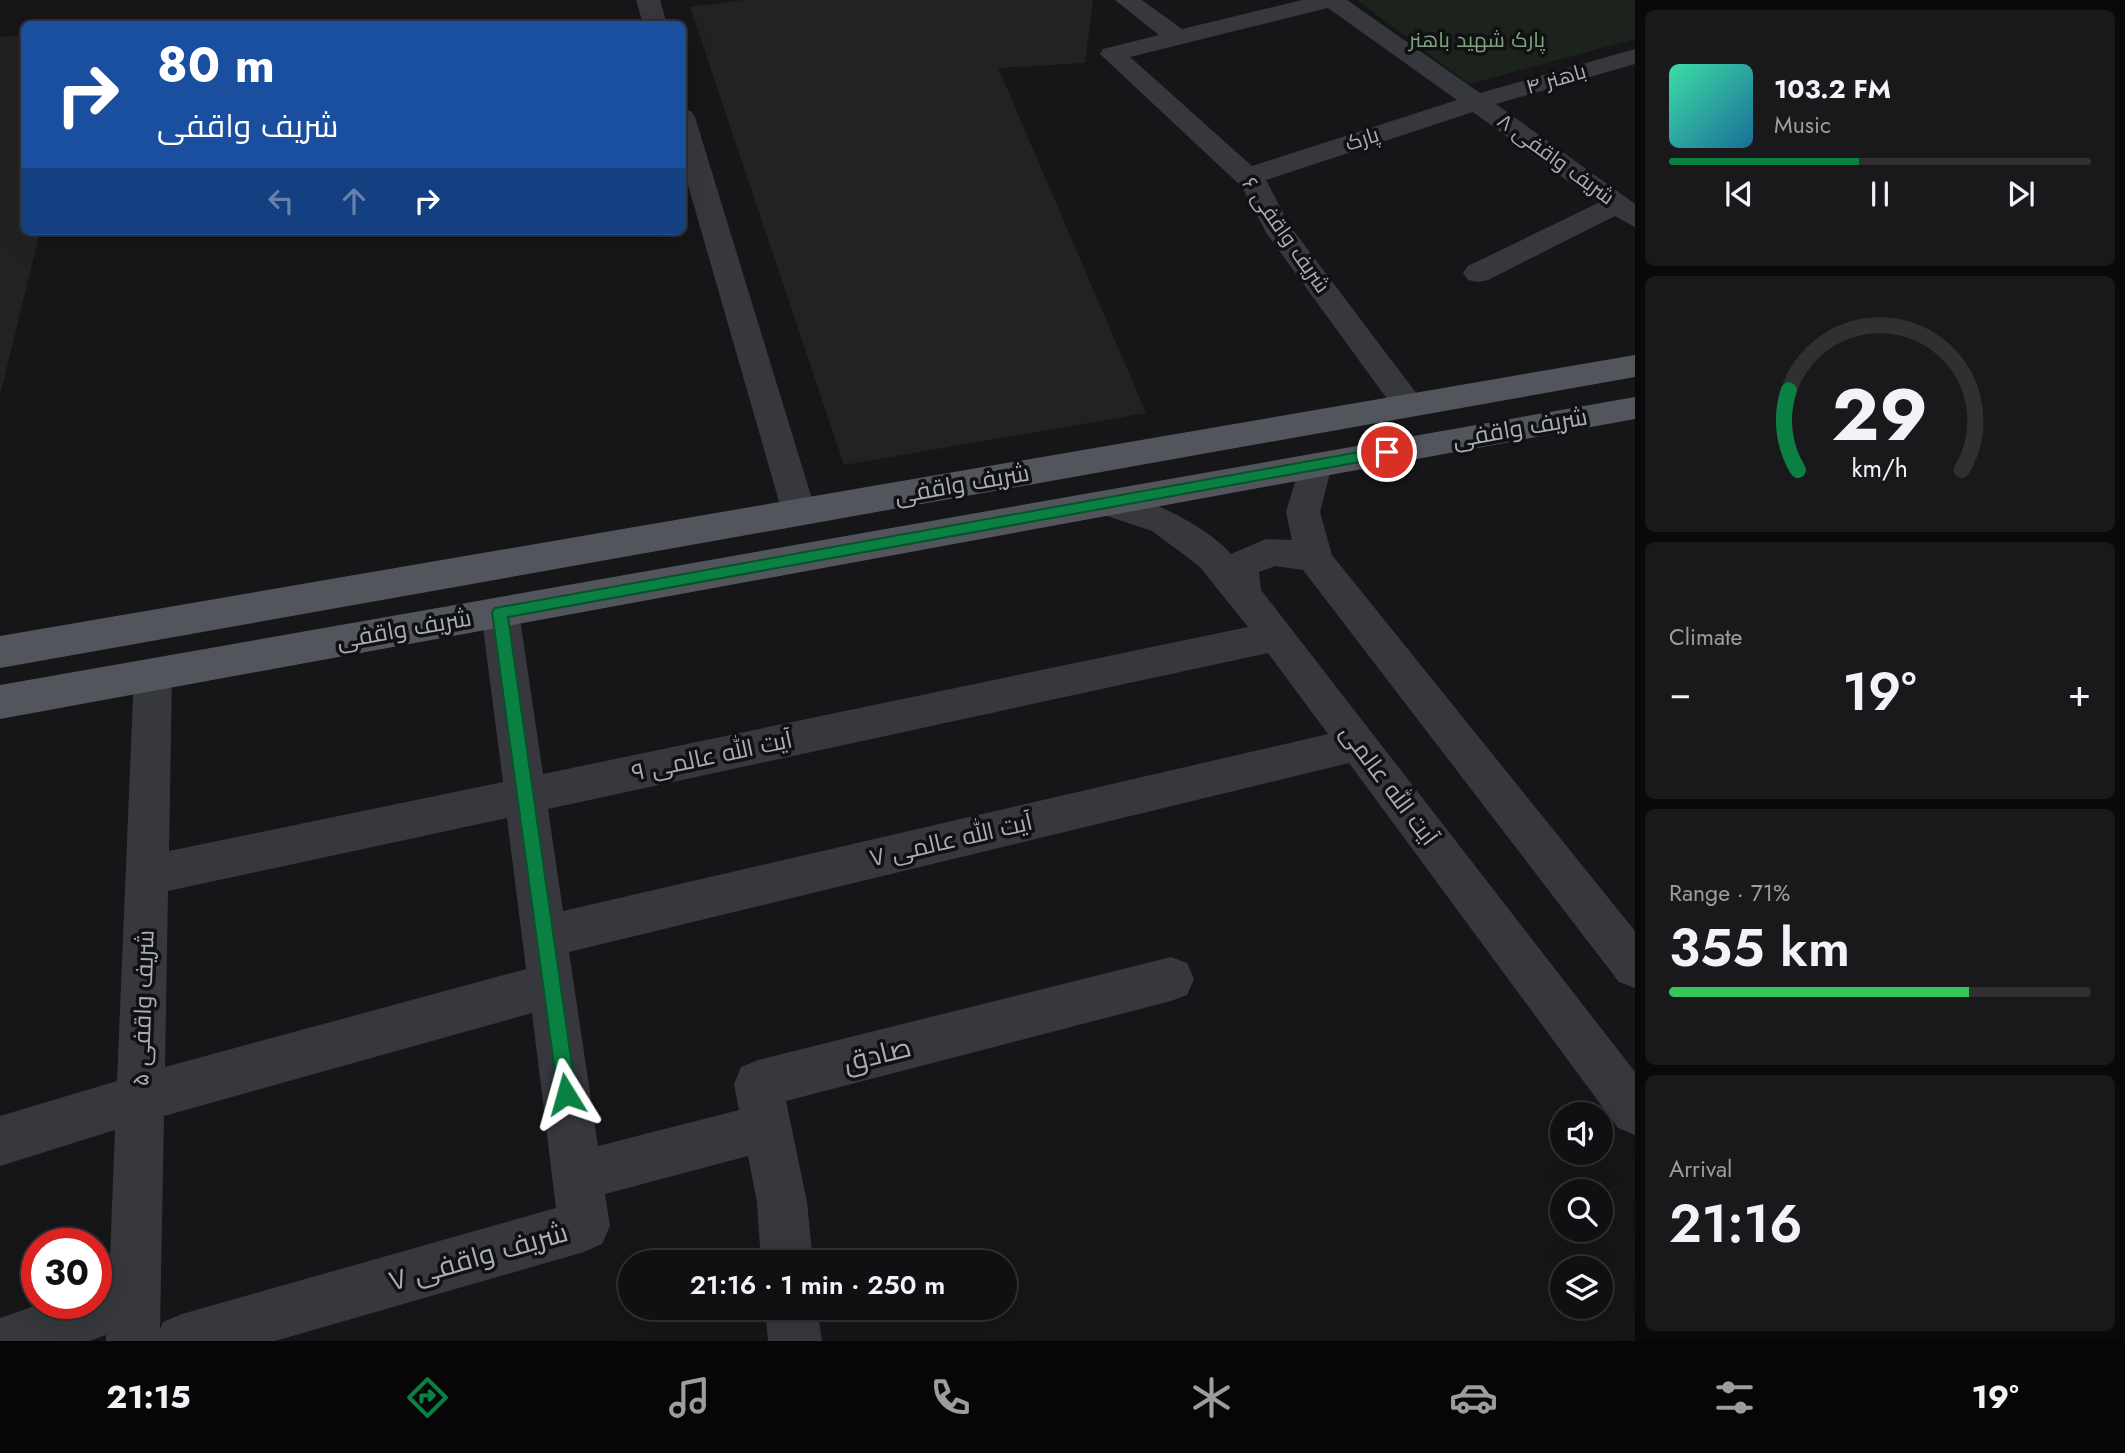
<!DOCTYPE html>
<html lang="en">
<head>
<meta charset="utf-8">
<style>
  :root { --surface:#101012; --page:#19191b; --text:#f1f3f6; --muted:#9c9d9f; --line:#303032; --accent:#0b8043 }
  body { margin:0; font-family:Jost,Cairo,sans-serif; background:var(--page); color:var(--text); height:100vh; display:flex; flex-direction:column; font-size:26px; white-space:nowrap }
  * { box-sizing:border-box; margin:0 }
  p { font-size:23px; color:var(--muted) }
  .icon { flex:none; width:38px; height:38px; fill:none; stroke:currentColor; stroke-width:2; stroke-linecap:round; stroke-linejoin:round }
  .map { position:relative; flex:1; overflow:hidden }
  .panel { display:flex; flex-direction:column; gap:10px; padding:10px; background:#09090a; width:490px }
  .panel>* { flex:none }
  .guide { position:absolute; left:21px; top:21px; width:665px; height:214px; border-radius:10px; box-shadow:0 7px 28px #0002,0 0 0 2px var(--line); background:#1a4fa0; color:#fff; overflow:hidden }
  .controls { position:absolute; left:1550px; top:1102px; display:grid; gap:14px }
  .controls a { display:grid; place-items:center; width:63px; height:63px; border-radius:50%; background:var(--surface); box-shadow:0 7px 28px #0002,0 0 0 2px var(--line); font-size:35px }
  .speed { position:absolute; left:21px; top:1228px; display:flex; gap:14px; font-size:35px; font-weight:700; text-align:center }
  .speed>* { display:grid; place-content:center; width:91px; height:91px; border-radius:50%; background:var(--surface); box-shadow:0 7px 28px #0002,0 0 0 2px var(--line); line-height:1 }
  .speed .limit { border:10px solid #d22; background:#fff; color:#111 }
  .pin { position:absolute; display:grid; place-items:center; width:60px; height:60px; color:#fff; margin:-30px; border:4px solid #fff; border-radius:50%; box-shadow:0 2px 7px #0007 }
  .me { position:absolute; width:77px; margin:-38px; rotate:352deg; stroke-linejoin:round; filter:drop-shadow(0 0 5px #0008) }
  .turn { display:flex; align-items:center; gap:24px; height:147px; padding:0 21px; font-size:32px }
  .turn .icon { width:91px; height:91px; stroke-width:2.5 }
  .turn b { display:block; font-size:49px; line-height:60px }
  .lanes { display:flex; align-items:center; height:66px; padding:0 21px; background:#0003; justify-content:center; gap:35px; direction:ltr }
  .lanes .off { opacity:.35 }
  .big { font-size:52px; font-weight:600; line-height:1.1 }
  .panel .widget { flex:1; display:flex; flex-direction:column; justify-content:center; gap:10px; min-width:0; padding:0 24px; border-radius:10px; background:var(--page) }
  .panel .dial { align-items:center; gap:0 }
  .dial svg { height:182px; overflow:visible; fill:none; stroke:var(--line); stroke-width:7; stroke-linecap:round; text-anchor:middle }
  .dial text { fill:var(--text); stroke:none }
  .song { display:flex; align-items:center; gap:21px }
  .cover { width:84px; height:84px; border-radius:10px; background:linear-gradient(135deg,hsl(160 70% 55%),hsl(200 70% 35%)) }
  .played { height:7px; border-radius:4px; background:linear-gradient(90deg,var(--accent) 45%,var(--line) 45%) }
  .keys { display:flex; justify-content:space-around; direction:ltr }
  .heat { display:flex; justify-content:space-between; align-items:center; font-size:38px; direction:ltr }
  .charge { height:10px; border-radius:5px; background:linear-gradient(90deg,#34c759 71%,var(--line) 0) }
  .trip { position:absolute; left:618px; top:1250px; width:399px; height:70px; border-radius:35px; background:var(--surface); box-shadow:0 7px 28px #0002,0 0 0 2px var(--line); font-weight:600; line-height:70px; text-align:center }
  .menu { display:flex; height:112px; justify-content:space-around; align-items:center; background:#060607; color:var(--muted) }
  .menu .icon { width:49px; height:49px }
  .menu .selected { color:var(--accent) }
  .menu b { font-size:32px; color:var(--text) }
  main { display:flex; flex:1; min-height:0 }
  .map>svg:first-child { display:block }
  .built { fill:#222225 }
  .green { fill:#1c231d }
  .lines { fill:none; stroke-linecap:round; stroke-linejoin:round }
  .minor { fill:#37383d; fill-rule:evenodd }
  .major { fill:#53555c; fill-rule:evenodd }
  .route { fill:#0b8043; stroke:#07532c; stroke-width:2 }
  .labels { text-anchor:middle; stroke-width:7; stroke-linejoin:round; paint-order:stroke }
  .far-park-label { font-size:21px; fill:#7fa381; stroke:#111113 }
  .far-street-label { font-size:21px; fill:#a8adb8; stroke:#111113 }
  .street-label { font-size:24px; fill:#a8adb8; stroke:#111113 }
  .near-street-label { font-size:28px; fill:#a8adb8; stroke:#111113 }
</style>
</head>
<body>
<main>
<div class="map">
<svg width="1635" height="1341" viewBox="0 0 1635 1341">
  <rect width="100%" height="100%" fill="#161618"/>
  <path class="built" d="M 743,0 L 1093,0 L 1085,63 L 998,68 L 1146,413 L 844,465 L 690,7 Z
    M 24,35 L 24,231 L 40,231 L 0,396 L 0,37 Z"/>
  <path class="green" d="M 1357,0 L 1635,0 L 1635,39 L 1469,84 Z"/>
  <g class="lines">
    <path class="minor" d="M 636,0 L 660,0 L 667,24 L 643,24 Z
      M 1115,0 L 1142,0 L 1182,29 L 1302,0 L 1347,0 L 1480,93 L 1635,49 L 1635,64 L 1496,104 L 1635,204 L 1635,227 L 1615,216 L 1488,280 L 1478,282 L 1468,280 L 1463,273 L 1468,266 L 1598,203 L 1473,112 L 1266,180 L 1290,226 L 1426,406 L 1422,414 L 1410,417 L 1398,414 L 1267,234 L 1242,187 L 1100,54 L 1103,49 L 1159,35 ZM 1328,8 L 1457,100 L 1252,166 L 1130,57 Z
      M 682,109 L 691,111 L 695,117 L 816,512 L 811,521 L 799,525 L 787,521 L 782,512 L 682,164 Z
      M 1315,453 L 1327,456 L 1332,465 L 1320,512 L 1332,555 L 1635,931 L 1635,988 L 1619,982 L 1303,570 L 1275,566 L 1259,572 L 1261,590 L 1635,1072 L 1635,1135 L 1618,1128 L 1349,763 L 569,952 L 598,1146 L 739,1110 L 734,1084 L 741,1067 L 758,1060 L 1171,957 L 1187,963 L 1194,979 L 1187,995 L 1171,1001 L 786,1101 L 807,1202 L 813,1262 L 761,1262 L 757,1202 L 748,1156 L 605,1194 L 610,1226 L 602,1244 L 584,1252 L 275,1341 L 106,1341 L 106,1335 L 89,1341 L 0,1341 L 0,1318 L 40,1304 L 96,1304 L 96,1286 L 109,1282 L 115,1130 L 0,1166 L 0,1116 L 117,1081 L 134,674 L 139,663 L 153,658 L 167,663 L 172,674 L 169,851 L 503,782 L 481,612 L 487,601 L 500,597 L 513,601 L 519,612 L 543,774 L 1248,627 L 1199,566 L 1152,531 L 1095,512 L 1090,503 L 1095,494 C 1128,484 1209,527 1231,554 L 1266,539 L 1292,540 L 1286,512 L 1303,456 ZM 1268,653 L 1328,734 L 563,911 L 548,809 ZM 507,818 L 526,969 L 165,1067 L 168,891 ZM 532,1013 L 556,1208 L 182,1314 L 163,1322 L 160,1329 L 164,1116 Z
      M 765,1307 L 817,1307 L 822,1341 L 768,1341 Z"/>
    <path class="major" d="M 1635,355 L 1635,377 L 0,668 L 0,636 Z
      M 1635,397 L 1635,419 L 0,719 L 0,685 Z"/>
  </g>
  <path class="route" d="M 1387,447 L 1394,452 L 1392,456 L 508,617 L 576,1094 L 573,1101 L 566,1104 L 559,1101 L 492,612 L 495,608 Z"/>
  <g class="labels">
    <g class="far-park-label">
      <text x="1477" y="47">پارک شهید باهنر</text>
    </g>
    <g class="far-street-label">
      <text transform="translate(1556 79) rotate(-16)" y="7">باهنر ۴</text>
      <text transform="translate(1362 139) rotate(-18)" y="7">پارک</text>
      <text transform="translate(1556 159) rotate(36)" y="7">شریف واقفی ۸</text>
      <text transform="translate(1286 235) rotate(55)" y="7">شریف واقفی ۶</text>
    </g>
    <g class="street-label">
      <text transform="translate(1520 428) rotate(-10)" y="8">شریف واقفی</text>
      <text transform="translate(962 484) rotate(-10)" y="8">شریف واقفی</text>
      <text transform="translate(404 629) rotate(-10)" y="8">شریف واقفی</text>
      <text transform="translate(712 756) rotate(-12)" y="8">آیت الله عالمی ۹</text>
      <text transform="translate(1389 785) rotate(53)" y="8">آیت الله عالمی</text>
      <text transform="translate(951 840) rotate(-13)" y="8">آیت الله عالمی ۷</text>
      <text transform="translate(143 1008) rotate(-88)" y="8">شریف واقفی ۵</text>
    </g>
    <g class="near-street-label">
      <text transform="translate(877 1054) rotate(-14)" y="10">صادق</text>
      <text transform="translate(478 1256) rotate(-16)" y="10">شریف واقفی ۷</text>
    </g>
  </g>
</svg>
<div class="controls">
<a><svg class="icon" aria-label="sound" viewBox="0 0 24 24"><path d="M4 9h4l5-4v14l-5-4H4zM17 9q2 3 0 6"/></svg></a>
<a><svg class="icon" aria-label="search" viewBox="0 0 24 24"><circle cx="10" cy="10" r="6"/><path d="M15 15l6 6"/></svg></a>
<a><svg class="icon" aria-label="layers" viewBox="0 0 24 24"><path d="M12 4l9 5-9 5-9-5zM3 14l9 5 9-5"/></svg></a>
</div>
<div class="speed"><div class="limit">30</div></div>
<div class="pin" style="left:1387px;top:452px;background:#d93025"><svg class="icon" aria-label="arrive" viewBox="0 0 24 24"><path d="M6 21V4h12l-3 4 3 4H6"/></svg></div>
<svg class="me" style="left:566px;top:1094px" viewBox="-20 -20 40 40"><path d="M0-17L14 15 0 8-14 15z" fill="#0b8043" stroke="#fff" stroke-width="4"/></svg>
<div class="trip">21:16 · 1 min · 250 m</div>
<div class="guide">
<div class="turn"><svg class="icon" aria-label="right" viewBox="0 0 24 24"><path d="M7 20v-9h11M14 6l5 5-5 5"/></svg><div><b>80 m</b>شریف واقفی</div></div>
<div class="lanes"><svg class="icon off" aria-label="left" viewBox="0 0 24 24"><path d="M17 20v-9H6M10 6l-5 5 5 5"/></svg><svg class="icon off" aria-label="ahead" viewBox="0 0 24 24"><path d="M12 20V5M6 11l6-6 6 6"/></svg><svg class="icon" aria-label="right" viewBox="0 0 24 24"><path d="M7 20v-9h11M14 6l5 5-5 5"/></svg></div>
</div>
</div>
<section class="panel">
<div class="widget">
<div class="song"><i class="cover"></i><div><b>103.2 FM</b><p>Music</p></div></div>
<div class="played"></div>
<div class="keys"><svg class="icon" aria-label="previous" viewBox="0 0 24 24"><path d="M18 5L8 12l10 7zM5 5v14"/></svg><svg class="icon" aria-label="pause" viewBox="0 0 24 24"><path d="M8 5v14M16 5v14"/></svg><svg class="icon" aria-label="next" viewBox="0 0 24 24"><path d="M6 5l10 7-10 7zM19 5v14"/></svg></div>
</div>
<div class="widget dial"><svg viewBox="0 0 100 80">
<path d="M14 69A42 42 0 1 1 86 69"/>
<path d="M14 69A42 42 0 0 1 10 34" stroke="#0b8043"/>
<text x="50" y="56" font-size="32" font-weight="700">29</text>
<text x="50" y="72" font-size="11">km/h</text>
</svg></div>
<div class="widget"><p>Climate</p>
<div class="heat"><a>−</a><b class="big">19°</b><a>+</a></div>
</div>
<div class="widget"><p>Range · 71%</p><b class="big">355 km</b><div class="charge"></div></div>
<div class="widget"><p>Arrival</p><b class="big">21:16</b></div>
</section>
</main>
<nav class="menu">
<b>21:15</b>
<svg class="icon selected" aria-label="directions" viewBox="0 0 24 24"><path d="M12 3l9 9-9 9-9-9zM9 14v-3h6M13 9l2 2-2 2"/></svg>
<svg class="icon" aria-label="music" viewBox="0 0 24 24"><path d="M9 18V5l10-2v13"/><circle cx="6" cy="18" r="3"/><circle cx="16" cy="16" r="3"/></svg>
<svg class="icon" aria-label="phone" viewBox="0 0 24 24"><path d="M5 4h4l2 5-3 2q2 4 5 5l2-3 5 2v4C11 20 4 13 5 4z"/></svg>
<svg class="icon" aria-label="climate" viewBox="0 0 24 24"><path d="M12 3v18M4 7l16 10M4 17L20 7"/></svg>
<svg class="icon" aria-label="car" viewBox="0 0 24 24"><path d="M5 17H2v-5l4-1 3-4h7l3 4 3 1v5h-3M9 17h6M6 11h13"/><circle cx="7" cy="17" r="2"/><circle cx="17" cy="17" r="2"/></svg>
<svg class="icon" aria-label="filters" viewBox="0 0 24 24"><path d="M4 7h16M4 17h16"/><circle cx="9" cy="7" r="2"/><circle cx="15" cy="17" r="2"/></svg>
<b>19°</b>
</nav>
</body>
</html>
